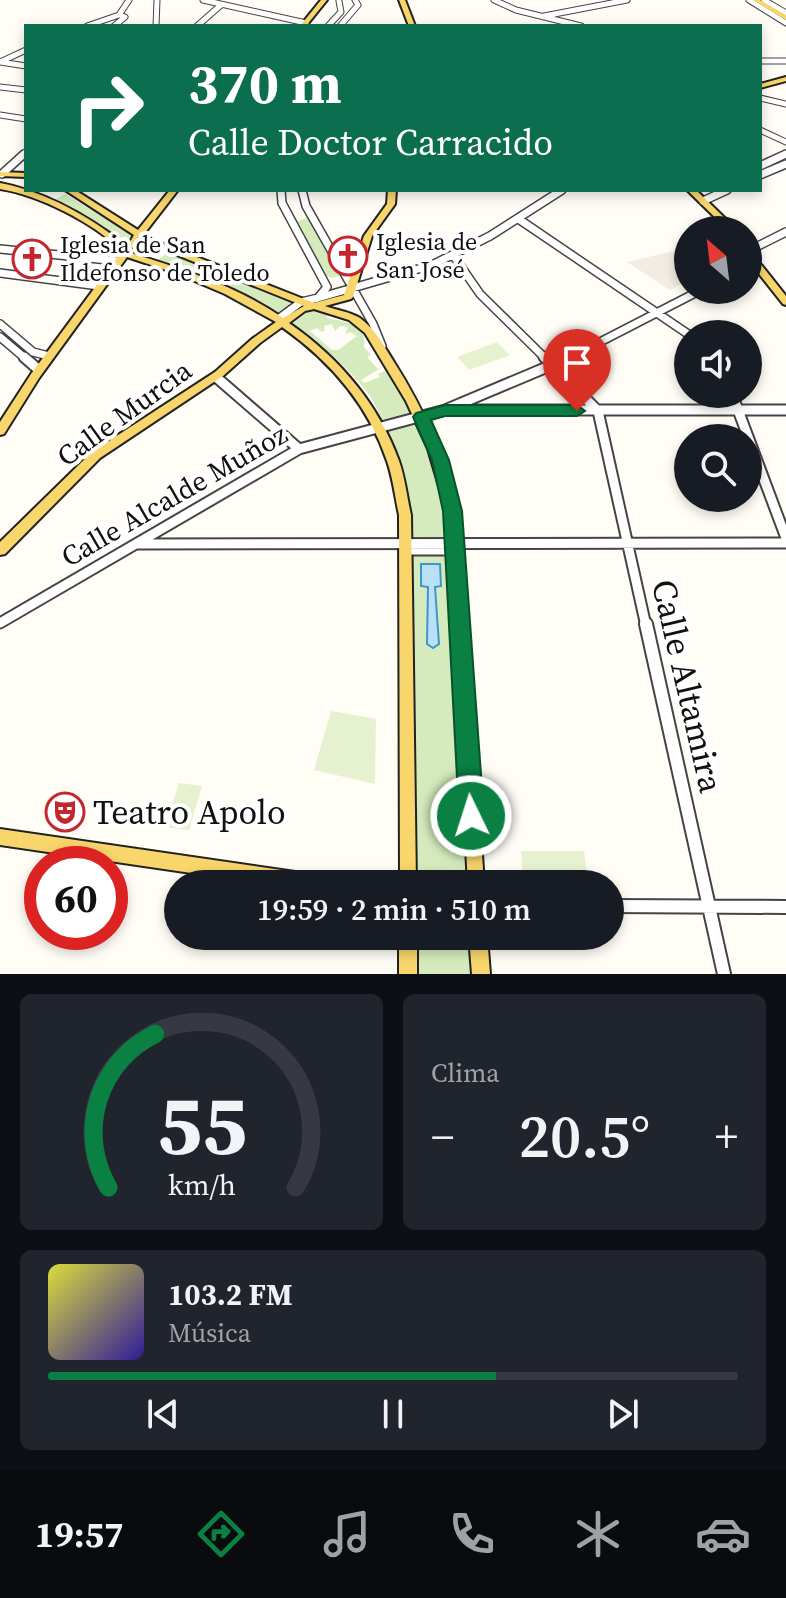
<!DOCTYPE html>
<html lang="es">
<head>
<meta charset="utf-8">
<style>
  :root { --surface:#171b24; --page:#20242c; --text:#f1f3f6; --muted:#9ea1a6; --line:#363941; --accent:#0b8043 }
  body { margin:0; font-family:"Source Serif 4",serif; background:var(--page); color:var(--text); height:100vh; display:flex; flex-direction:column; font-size:30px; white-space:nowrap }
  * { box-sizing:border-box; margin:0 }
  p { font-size:26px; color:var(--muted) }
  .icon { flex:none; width:44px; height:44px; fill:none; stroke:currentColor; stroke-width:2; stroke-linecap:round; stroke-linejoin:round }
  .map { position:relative; height:974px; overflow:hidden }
  .drawer { display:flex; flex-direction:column; gap:20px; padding:20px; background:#0d0f14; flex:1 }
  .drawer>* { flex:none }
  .hud { position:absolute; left:24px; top:24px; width:738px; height:168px; border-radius:0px; box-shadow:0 4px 12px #0003; background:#0b6e4f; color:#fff; overflow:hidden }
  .needle { width:52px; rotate:332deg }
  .fabs { position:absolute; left:674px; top:216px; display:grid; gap:16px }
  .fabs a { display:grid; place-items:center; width:88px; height:88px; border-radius:50%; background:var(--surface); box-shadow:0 4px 12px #0003; font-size:40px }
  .speed { position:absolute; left:24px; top:846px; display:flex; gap:16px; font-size:40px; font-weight:700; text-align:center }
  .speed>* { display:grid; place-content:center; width:104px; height:104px; border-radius:50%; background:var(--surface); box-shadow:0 4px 12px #0003; line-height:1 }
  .speed .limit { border:12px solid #d22; background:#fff; color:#111 }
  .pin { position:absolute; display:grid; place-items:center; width:68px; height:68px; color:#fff; margin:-82px -34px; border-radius:50% 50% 50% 0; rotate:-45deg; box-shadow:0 0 8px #0007 }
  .pin .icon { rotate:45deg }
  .me { position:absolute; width:88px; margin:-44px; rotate:356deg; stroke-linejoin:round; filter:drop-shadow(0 0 6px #0008) }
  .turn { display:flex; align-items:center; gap:28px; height:168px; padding:0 32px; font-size:36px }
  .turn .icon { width:104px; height:104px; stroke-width:2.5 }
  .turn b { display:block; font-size:56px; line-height:68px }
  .big { font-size:60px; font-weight:600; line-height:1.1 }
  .drawer .card { flex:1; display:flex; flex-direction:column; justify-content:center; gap:12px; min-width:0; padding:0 28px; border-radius:12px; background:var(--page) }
  .drawer .dial { align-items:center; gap:0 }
  .dial svg { height:208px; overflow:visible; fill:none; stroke:var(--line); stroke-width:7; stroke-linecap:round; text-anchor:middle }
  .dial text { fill:var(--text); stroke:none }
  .song { display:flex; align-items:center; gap:24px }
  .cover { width:96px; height:96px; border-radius:12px; background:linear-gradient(135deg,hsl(60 70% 55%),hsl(250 70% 35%)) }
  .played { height:8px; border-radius:4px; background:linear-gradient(90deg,var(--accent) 65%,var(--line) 65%) }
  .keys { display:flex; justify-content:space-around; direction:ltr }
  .heat { display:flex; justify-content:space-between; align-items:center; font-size:44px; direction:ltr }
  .drawer .tiles { flex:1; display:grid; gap:20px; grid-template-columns:1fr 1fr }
  .card:last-child { grid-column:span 2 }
  .trip { position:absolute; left:164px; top:870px; width:460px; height:80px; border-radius:40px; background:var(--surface); box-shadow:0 4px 12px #0003; font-weight:600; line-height:80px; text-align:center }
  .tab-bar { display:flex; height:128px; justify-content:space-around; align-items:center; background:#090b0e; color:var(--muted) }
  .tab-bar .icon { width:56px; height:56px }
  .tab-bar .active { color:var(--accent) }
  .tab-bar b { font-size:36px; color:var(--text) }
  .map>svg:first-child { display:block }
  .green { fill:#d5ebbd; fill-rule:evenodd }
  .pitch { fill:#e6f2cf }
  .plaza { fill:#f1ede2 }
  .water { fill:#b9e0f7; stroke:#3f96cf; stroke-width:2 }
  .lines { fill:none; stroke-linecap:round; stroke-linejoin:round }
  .minor-far3-casing { stroke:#444; stroke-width:7 }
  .minor-far2-casing { stroke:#444; stroke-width:10 }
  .minor-far1-casing { stroke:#444; stroke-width:13 }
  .minor-casing { stroke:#444; stroke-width:16 }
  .major-casing { stroke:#222; stroke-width:4 }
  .minor-far3 { stroke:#fff; stroke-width:5 }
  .minor-far2 { stroke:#fff; stroke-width:7 }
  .minor-far1 { stroke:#fff; stroke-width:9 }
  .minor { stroke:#fff; stroke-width:12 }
  .major { fill:#f9d66b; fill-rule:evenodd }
  .route { fill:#0b8043; stroke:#07532c; stroke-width:2 }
  .labels { text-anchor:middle; stroke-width:8; stroke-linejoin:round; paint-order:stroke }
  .far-poi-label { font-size:24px; fill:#111; stroke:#fff; text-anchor:start }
  .street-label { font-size:28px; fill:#111; stroke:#fff }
  .near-street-label { font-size:34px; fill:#111; stroke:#fff }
  .near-poi-label { font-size:34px; fill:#111; stroke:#fff; text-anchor:start }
</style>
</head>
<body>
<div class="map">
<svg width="786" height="974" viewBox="0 0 786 974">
  <rect width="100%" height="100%" fill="#fffdf5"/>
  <path class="green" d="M 65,194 L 128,232 L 132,236 L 124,244 L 54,200 Z
    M 310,217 L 341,275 L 333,278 L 324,275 L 294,222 Z
    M 170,251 L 296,302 L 279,315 L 156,261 Z
    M 314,308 L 327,311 L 327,318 C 344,322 368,323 364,347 L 371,355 L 367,357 L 378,369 L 386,365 L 361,380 L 364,383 L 380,377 L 378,374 L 388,369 L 413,413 L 381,420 C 374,385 317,342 289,323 L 304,311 ZM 332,324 L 335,331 L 340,326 L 348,327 L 345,334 L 350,332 L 357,336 L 338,350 L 332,350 L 310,331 L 317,328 L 322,332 L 325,330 L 324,326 Z
    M 414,423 L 420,425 L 437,476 L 444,511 L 446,512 L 445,521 L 448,522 L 449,536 L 445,540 L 410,538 L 412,516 L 409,516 L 398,462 L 400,461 L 387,432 Z
    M 413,553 L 448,554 L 450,557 L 467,874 L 464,884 L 423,884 L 415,874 ZM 428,586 L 435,586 L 435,609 L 438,610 L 439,644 L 427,644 Z
    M 416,936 L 470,936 L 472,962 L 493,974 L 416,974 Z"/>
  <path class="pitch" d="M 497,342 L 510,355 L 469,370 L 457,357 Z
    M 331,711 L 376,719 L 375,784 L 314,770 Z
    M 179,783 L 202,786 L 189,830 L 165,827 Z
    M 521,851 L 584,851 L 589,884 L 523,883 Z"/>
  <path class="plaza" d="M 678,250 L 688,256 L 688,280 L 670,290 L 627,262 Z"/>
  <path class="water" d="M 421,564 L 440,564 L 441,586 L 435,587 L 439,644 L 433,648 L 427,644 L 428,587 L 421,586 Z"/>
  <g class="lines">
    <g class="minor-far3-casing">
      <path id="minor-far3" d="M 203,0 L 306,23
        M 494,0 L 516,10 L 581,26
        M 749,0 L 786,23
        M 764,0 L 786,13
        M 544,16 L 627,0
        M 87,26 L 119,15 L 129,0
        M 114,26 L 125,17 L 122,16
        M 156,26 L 157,0
        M 197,26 L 221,5
        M 328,26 L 341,12 L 339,1
        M 340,26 L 358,5 L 355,0
        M 760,61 L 786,61
        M 0,62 L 26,50
        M 0,62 L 26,66
        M 0,87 L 26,90
        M 760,98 L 786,104
        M 0,115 L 26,119
        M 760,130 L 786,142
        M 22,156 L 26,152
        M 782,156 L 786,154"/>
    </g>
    <g class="minor-far2-casing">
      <path id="minor-far2" d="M 760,166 L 786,154
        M 2,174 L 24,154
        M 760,175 L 786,164
        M 302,190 L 306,206 L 373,324 L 382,346
        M 703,201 L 727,190
        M 520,220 L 688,334
        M 0,249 L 118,261
        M 748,251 L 786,232
        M 453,255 L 480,294 L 546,359
        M 0,273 L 99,286
        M 318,298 L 432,265 L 490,236 L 562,190
        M 278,319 L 301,302 L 318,298 L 327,287 L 282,203 L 281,190
        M 0,324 L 33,352 L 49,356
        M 0,337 L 26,359
        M 567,359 L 701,290"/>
    </g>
    <g class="minor-far1-casing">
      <path id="minor-far1" d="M 24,357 L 39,370
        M 544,357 L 598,411 L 646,626
        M 216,377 L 299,449
        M 732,394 L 786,538
        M 448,410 L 786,410
        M 139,544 L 786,543
        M 406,550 L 456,550
        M 0,623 L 299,449 L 445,410 L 571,357"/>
    </g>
    <g class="minor-casing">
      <path id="minor" d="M 646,624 L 724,974
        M 610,906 L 786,907"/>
    </g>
    <g class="major-casing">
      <path id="major" d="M 321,0 L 327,0 L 306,26 L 300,26 Z
        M 399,0 L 405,0 L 415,26 L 409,26 Z
        M 753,0 L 760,0 L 786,15 L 786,20 Z
        M 786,77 L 786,81 L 760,88 L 760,84 Z
        M 0,172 L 26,173 L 26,177 L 0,176 Z
        M 0,183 C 47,192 88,216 126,245 L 130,242 L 134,235 L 65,190 L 75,190 L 138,230 L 170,190 L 178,190 L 144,234 L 151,239 L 314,303 L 344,295 L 364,236 L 387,204 L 388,190 L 396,190 L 395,204 L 372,236 L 353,297 L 351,299 L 325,306 C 336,310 350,312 360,318 C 375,329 384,346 394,362 C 427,414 450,467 460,528 L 484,884 L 468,884 L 448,528 L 443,500 L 428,449 L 406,401 L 365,333 L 349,320 L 314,309 L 305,311 L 289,323 C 339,358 378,403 399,461 C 405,478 407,497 411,515 L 416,884 L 400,884 L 399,515 C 395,497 393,478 387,461 C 368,404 330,361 282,327 L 260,343 L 223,376 L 100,458 L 5,554 L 0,555 L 0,542 L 92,452 L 215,372 L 252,339 L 276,322 L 225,294 L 178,274 L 127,257 L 39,378 L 4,434 L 0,435 L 0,422 L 31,374 L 122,251 C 94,223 39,195 0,189 ZM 141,244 L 152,245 L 304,306 L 283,318 C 239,287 185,270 134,254 L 129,249 Z
        M 687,190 L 696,190 L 737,230 L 728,230 Z
        M 748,251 L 751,252 L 786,296 L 786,305 L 783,304 L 748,260 Z
        M 0,829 L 323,876 L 329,878 L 331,884 L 266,884 L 0,845 Z
        M 399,936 L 417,936 L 417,974 L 399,974 Z
        M 469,936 L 487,936 L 490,974 L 472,974 Z"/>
    </g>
    <use href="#minor-far3" class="minor-far3"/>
    <use href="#minor-far2" class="minor-far2"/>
    <use href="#minor-far1" class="minor-far1"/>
    <use href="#minor" class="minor"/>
    <use href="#major" class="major"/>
  </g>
  <path class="route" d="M 445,405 L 577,405 L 585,411 L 577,416 L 445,416 L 431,420 L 449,460 L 462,511 L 484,816 L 480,825 L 471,828 L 463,825 L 459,816 L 443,511 L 432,460 L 413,417 L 416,413 Z"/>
  <defs>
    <g id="church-ring" transform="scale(2)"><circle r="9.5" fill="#fff" stroke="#c4262e" stroke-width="1.5"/><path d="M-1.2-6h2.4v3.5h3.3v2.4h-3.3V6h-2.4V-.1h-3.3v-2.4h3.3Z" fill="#c4262e"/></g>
    <g id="theatre-ring" transform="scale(2)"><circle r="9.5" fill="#fff" stroke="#c4262e" stroke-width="1.5"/><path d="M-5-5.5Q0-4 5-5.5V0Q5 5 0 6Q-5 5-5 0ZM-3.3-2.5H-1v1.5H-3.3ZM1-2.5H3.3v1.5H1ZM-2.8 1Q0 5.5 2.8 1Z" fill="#c4262e"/></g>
  </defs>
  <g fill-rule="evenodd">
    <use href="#church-ring" x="348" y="256"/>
    <use href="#church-ring" x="32" y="259"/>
    <use href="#theatre-ring" x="65" y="812"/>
  </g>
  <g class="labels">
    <g class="far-poi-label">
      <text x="376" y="250">Iglesia de<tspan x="376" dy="28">San José</tspan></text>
      <text x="60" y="253">Iglesia de San<tspan x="60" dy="28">Ildefonso de Toledo</tspan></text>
    </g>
    <g class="street-label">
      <text transform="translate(124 413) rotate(-36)" y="10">Calle Murcia</text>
      <text transform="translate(174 495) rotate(-30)" y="10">Calle Alcalde Muñoz</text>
    </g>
    <g class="near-street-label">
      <text transform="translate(688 686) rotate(77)" y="12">Calle Altamira</text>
    </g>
    <g class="near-poi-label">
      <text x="93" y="824">Teatro Apolo</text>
    </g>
  </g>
</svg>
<div class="fabs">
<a><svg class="needle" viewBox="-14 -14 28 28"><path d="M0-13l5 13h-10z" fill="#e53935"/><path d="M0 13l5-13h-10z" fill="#9ea1a6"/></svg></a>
<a><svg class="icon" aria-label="sound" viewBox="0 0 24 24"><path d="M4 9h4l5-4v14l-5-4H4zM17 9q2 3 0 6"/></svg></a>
<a><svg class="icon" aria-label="search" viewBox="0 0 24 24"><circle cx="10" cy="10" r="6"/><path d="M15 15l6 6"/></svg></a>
</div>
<div class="speed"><div class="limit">60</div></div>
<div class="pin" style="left:577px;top:411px;background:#d93025"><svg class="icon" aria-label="arrive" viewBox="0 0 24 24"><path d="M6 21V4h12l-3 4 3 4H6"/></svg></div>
<svg class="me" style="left:471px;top:816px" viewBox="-20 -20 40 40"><circle r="17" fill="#0b8043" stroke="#fff" stroke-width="3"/><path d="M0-11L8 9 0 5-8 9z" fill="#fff"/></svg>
<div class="trip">19:59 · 2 min · 510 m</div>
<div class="hud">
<div class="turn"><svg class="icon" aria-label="right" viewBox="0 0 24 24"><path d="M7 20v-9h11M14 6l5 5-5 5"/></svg><div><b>370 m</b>Calle Doctor Carracido</div></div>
</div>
</div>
<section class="drawer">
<div class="tiles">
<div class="card dial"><svg viewBox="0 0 100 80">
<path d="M14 69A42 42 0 1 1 86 69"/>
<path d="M14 69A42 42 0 0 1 32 10" stroke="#0b8043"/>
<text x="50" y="56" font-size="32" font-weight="700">55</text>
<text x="50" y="72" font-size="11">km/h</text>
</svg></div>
<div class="card"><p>Clima</p>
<div class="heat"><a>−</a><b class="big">20.5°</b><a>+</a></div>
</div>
<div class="card">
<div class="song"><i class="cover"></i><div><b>103.2 FM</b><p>Música</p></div></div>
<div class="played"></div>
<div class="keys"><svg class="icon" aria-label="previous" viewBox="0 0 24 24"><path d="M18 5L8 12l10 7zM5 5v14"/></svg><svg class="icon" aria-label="pause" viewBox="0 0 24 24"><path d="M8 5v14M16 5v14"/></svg><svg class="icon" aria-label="next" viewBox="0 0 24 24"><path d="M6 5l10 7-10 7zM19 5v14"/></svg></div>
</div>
</div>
</section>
<nav class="tab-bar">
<b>19:57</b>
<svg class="icon active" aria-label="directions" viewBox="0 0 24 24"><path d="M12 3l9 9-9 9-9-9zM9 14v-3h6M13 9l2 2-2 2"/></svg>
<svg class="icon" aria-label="music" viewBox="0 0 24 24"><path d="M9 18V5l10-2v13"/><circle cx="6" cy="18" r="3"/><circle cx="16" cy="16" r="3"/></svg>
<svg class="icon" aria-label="phone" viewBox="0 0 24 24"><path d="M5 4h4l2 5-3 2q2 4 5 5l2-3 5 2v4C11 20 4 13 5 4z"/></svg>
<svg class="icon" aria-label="climate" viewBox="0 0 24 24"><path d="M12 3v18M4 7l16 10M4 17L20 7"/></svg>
<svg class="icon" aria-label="car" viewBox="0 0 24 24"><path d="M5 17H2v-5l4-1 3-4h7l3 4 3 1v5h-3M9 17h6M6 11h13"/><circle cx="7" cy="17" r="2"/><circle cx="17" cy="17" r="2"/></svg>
</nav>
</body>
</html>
